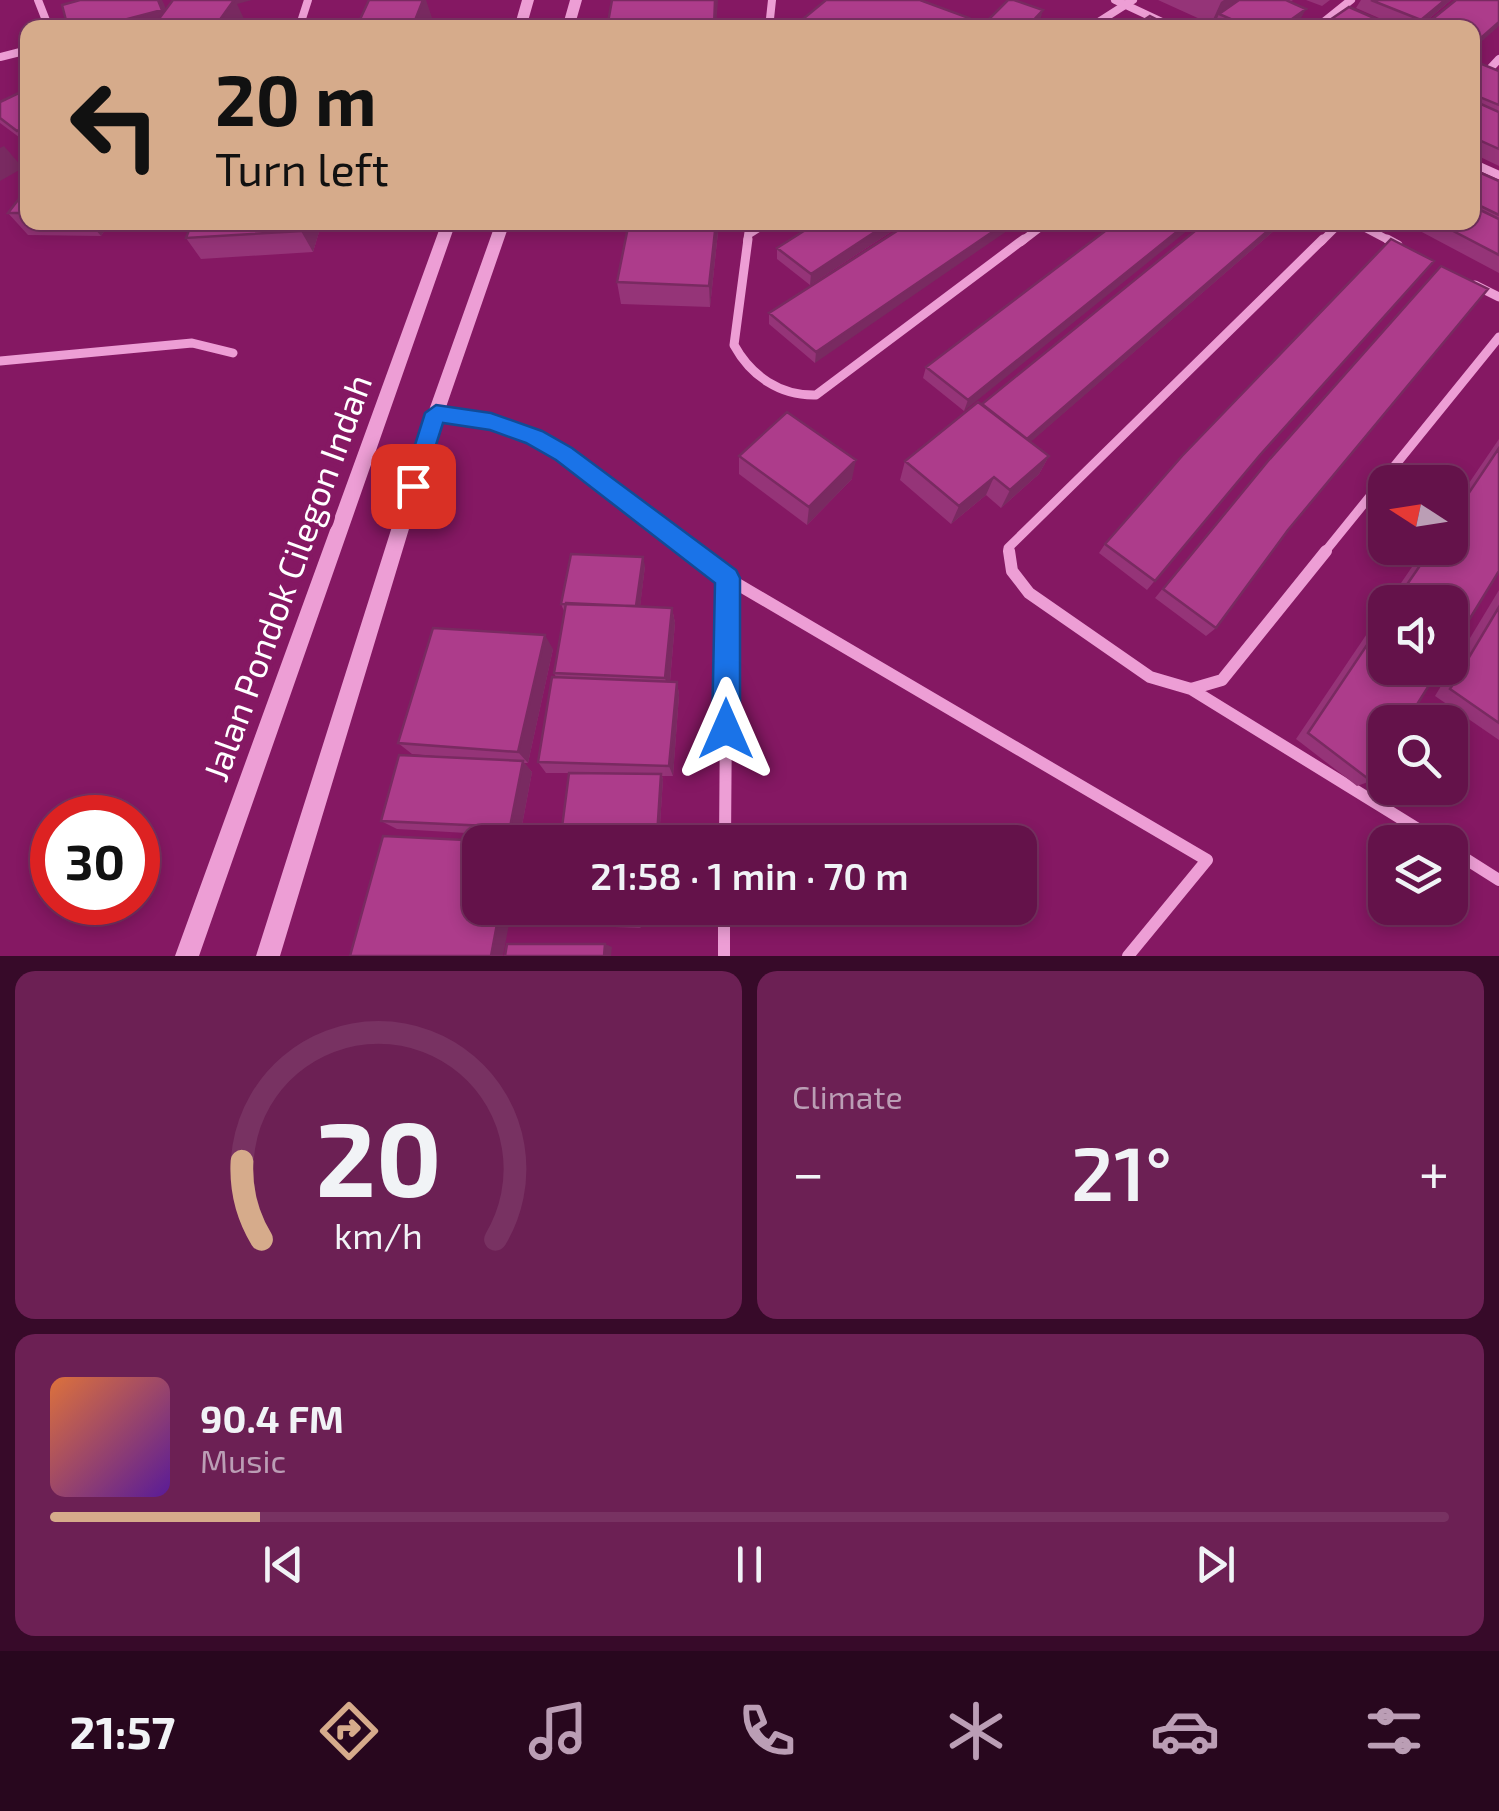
<!DOCTYPE html>
<html lang="en">
<head>
<meta charset="utf-8">
<style>
  :root { --surface:#64124a; --page:#6c2054; --text:#f1f3f6; --muted:#bb9eb5; --line:#783262; --accent:#d6ab8b }
  body { margin:0; font-family:"Exo 2",sans-serif; background:var(--page); color:var(--text); height:100vh; display:flex; flex-direction:column; font-size:38px; white-space:nowrap }
  * { box-sizing:border-box; margin:0 }
  p { font-size:32px; color:var(--muted) }
  .icon { flex:none; width:55px; height:55px; fill:none; stroke:currentColor; stroke-width:2; stroke-linecap:round; stroke-linejoin:round }
  .map { position:relative; height:956px; overflow:hidden }
  .panel { display:flex; flex-direction:column; gap:15px; padding:15px; background:#370a29; flex:1 }
  .panel>* { flex:none }
  .top-card { position:absolute; left:20px; top:20px; width:1460px; height:210px; border-radius:20px; box-shadow:0 5px 15px #0003,0 0 0 2px var(--line); background:#d6ab8b; color:#111; overflow:hidden }
  .needle { width:65px; rotate:282deg }
  .tools { position:absolute; left:1368px; top:465px; display:grid; gap:20px }
  .tools a { display:grid; place-items:center; width:100px; height:100px; border-radius:20px; background:var(--surface); box-shadow:0 5px 15px #0003,0 0 0 2px var(--line); font-size:50px }
  .speed { position:absolute; left:30px; top:795px; display:flex; gap:20px; font-size:50px; font-weight:700; text-align:center }
  .speed>* { display:grid; place-content:center; width:130px; height:130px; border-radius:50%; background:var(--surface); box-shadow:0 5px 15px #0003,0 0 0 2px var(--line); line-height:1 }
  .speed .limit { border:15px solid #d22; background:#fff; color:#111 }
  .pin { position:absolute; display:grid; place-items:center; width:85px; height:85px; color:#fff; margin:-42px; border-radius:20px; box-shadow:0 5px 15px #0006 }
  .me { position:absolute; width:110px; margin:-55px; rotate:0deg; stroke-linejoin:round; filter:drop-shadow(0 0 8px #0008) }
  .turn { display:flex; align-items:center; gap:35px; height:210px; padding:0 30px; font-size:45px }
  .turn .icon { width:130px; height:130px; stroke-width:2.5 }
  .turn b { display:block; font-size:70px; line-height:85px }
  .big { font-size:75px; font-weight:600; line-height:1.1 }
  .panel .widget { flex:1; display:flex; flex-direction:column; justify-content:center; gap:15px; min-width:0; padding:0 35px; border-radius:20px; background:var(--page) }
  .panel .dial { align-items:center; gap:0 }
  .dial svg { height:260px; overflow:visible; fill:none; stroke:var(--line); stroke-width:7; stroke-linecap:round; text-anchor:middle }
  .dial text { fill:var(--text); stroke:none }
  .song { display:flex; align-items:center; gap:30px }
  .cover { width:120px; height:120px; border-radius:15px; background:linear-gradient(135deg,hsl(20 70% 55%),hsl(270 70% 35%)) }
  .played { height:10px; border-radius:5px; background:linear-gradient(90deg,var(--accent) 15%,var(--line) 15%) }
  .keys { display:flex; justify-content:space-around; direction:ltr }
  .heat { display:flex; justify-content:space-between; align-items:center; font-size:55px; direction:ltr }
  .panel .tiles { flex:1; display:grid; gap:15px; grid-template-columns:1fr 1fr }
  .widget:last-child { grid-column:span 2 }
  .trip { position:absolute; left:462px; top:825px; width:575px; height:100px; border-radius:20px; background:var(--surface); box-shadow:0 5px 15px #0003,0 0 0 2px var(--line); font-weight:600; line-height:100px; text-align:center }
  .tab-bar { display:flex; height:160px; justify-content:space-around; align-items:center; background:#28071e; color:var(--muted) }
  .tab-bar .icon { width:70px; height:70px }
  .tab-bar .selected { color:var(--accent) }
  .tab-bar b { font-size:45px; color:var(--text) }
  .map>svg:first-child { display:block }
  .lines { fill:none; stroke-linecap:round; stroke-linejoin:round }
  .minor-far2 { stroke:#ed9ed5; stroke-width:8 }
  .minor-far1 { stroke:#ed9ed5; stroke-width:9 }
  .minor { stroke:#ed9ed5; stroke-width:12 }
  .tertiary { fill:#ed9ed5; fill-rule:evenodd }
  .wall { fill:#953478 }
  .shaded-wall { fill:#792a61 }
  .building { fill:#ad3c8b; stroke:#792a61; stroke-width:2.5 }
  .route { fill:#1a73e8; stroke:#114b97; stroke-width:2.5 }
  .labels { text-anchor:middle; stroke-width:10; stroke-linejoin:round; paint-order:stroke }
  .street-label { font-size:35px; fill:#fff; stroke:#851863 }
</style>
</head>
<body>
<div class="map">
<svg width="1499" height="956" viewBox="0 0 1499 956">
  <rect width="100%" height="100%" fill="#851863"/>
  <g class="lines">
    <path class="minor-far2" d="M 38,0 L 49,28
      M 1115,0 L 1175,28
      M 299,28 L 308,0
      M 769,28 L 772,0
      M 1089,28 L 1133,0
      M 1316,28 L 1351,0
      M 0,57 L 28,50
      M 1485,74 L 1499,59
      M 1472,163 L 1499,175
      M 1354,222 L 1392,242
      M 749,234 L 768,222
      M 747,242 L 750,222
      M 1021,242 L 1047,222
      M 1321,242 L 1341,222"/>
    <path class="minor-far1" d="M 748,239 L 734,345 C 751,376 780,396 816,395 L 1024,239
      M 1387,239 L 1398,245
      M 1475,285 L 1499,297
      M 0,361 L 192,343 L 233,353
      M 436,413 C 470,419 504,423 535,438 C 593,465 644,515 695,553
      M 1009,553 L 1008,548 L 1323,239
      M 1324,553 L 1499,337"/>
    <path class="minor" d="M 691,551 L 727,578 L 1207,860 L 1128,956
      M 1009,551 L 1012,571 L 1029,593 L 1150,677 L 1191,689 L 1439,842
      M 1191,689 L 1222,680 L 1326,551
      M 725,842 L 727,578
      M 1450,849 L 1499,880
      M 724,908 L 724,956"/>
    <path class="tertiary" d="M 522,0 L 534,0 L 526,28 L 514,28 Z
      M 570,0 L 582,0 L 574,28 L 562,28 Z
      M 442,222 L 456,222 L 199,956 L 175,956 Z
      M 496,222 L 510,222 L 444,413 L 280,956 L 256,956 L 428,413 Z"/>
  </g>
  <path class="wall" d="M 1158,0 L 1293,0 L 1290,2 L 1300,20 L 1298,22 L 1301,23 L 1298,28 L 1218,28 L 1214,26 L 1216,21 L 1211,24 Z
    M 1306,0 L 1330,0 L 1322,6 Z
    M 1361,0 L 1451,0 L 1418,28 L 1402,28 L 1356,8 Z
    M 1472,60 L 1499,71 L 1499,166 L 1472,153 Z
    M 0,102 L 27,143 L 0,123 Z
    M 1472,169 L 1499,181 L 1499,273 L 1403,222 L 1472,222 Z
    M 28,187 L 28,222 L 110,222 L 101,236 L 28,235 L 8,213 Z
    M 322,222 L 313,252 L 201,259 L 186,238 Z
    M 629,222 L 718,222 L 718,232 L 710,307 L 621,304 L 617,282 Z
    M 818,222 L 906,222 L 810,285 L 777,259 L 777,248 Z
    M 911,222 L 815,363 L 769,324 L 769,313 Z
    M 1117,222 L 964,411 L 923,378 L 926,367 Z
    M 1206,222 L 1284,222 L 1030,442 L 1049,456 L 1039,474 L 1001,508 L 986,495 L 951,524 L 900,480 L 905,461 L 982,404 Z
    M 1441,266 L 1288,530 L 1216,628 L 1206,636 L 1155,598 L 1259,471 Z
    M 1499,439 L 1499,571 L 1450,602 L 1388,602 L 1425,548 L 1450,548 L 1450,511 Z
    M 1260,455 L 1147,590 L 1099,553 L 1105,544 Z
    M 739,456 L 852,479 L 807,525 L 739,474 Z
    M 645,566 L 640,606 L 672,608 L 675,623 L 670,682 L 677,682 L 679,695 L 673,776 L 662,776 L 663,779 L 659,840 L 643,840 L 644,842 L 533,842 L 564,838 L 561,835 L 569,773 L 546,773 L 538,762 L 556,677 L 554,673 L 564,611 L 561,604 Z
    M 1499,590 L 1499,740 L 1435,696 Z
    M 1385,607 L 1385,668 L 1371,781 L 1357,786 L 1296,739 Z
    M 553,649 L 528,763 L 524,763 L 532,772 L 520,836 L 397,829 L 381,821 L 471,759 L 412,754 L 398,743 Z
    M 523,908 L 642,908 L 641,928 L 532,924 L 522,920 Z"/>
  <path class="shaded-wall" d="M 158,0 L 162,0 L 164,4 L 173,28 L 93,28 Z
    M 201,0 L 252,0 L 237,4 L 245,21 L 241,28 L 214,28 Z
    M 423,0 L 426,0 L 432,18 L 428,28 L 412,28 Z
    M 715,0 L 718,0 L 716,28 L 714,28 Z
    M 1224,0 L 1245,0 L 1219,14 L 1216,21 L 1211,24 L 1221,2 Z
    M 1445,0 L 1451,0 L 1418,28 L 1416,28 L 1421,20 Z
    M 1306,9 L 1300,20 L 1290,28 L 1292,19 Z
    M 1043,10 L 1040,21 L 1034,28 L 1026,28 Z
    M 1499,22 L 1499,26 L 1472,50 L 1473,45 Z
    M 28,126 L 28,143 L 27,143 L 17,131 Z
    M 4,146 L 23,168 L 0,181 L 0,148 Z
    M 89,222 L 110,222 L 101,236 Z
    M 303,222 L 322,222 L 313,252 L 301,231 Z
    M 716,222 L 718,222 L 718,232 L 710,307 L 709,286 Z
    M 890,222 L 906,222 L 810,285 L 811,274 Z
    M 1007,222 L 1020,222 L 815,363 L 816,352 Z
    M 1189,222 L 1198,222 L 964,411 L 968,400 Z
    M 1278,222 L 1284,222 L 1018,453 L 1023,442 Z
    M 1049,456 L 1039,474 L 1001,508 L 1010,490 Z
    M 856,460 L 852,479 L 807,525 L 809,507 Z
    M 994,477 L 986,495 L 951,524 L 959,506 Z
    M 643,557 L 645,566 L 639,616 L 636,607 Z
    M 672,608 L 675,623 L 669,692 L 665,678 Z
    M 545,635 L 553,649 L 528,763 L 518,752 Z
    M 677,682 L 679,695 L 673,776 L 669,766 Z
    M 523,761 L 532,772 L 520,836 L 510,827 Z
    M 661,774 L 663,779 L 659,840 L 657,836 Z
    M 500,908 L 512,908 L 503,956 L 491,956 Z
    M 637,908 L 642,908 L 641,928 L 636,924 Z
    M 605,944 L 612,947 L 611,956 L 604,956 Z"/>
  <path class="building" d="M 80,0 L 158,0 L 162,10 L 93,28 L 68,28 L 62,5 Z
    M 173,0 L 234,0 L 214,28 L 152,28 Z
    M 369,0 L 423,0 L 412,28 L 356,28 Z
    M 612,0 L 715,0 L 714,28 L 607,28 Z
    M 826,0 L 920,0 L 969,18 L 959,28 L 792,28 Z
    M 1008,0 L 1014,0 L 1043,10 L 1026,28 L 980,28 Z
    M 1239,0 L 1286,0 L 1306,9 L 1292,19 L 1301,23 L 1295,28 L 1251,28 L 1219,14 Z
    M 1371,0 L 1445,0 L 1421,20 Z
    M 1456,0 L 1499,0 L 1499,22 L 1473,45 L 1472,28 L 1430,28 L 1425,25 Z
    M 1349,7 L 1397,28 L 1321,26 Z
    M 1150,16 L 1174,28 L 1132,28 Z
    M 1472,60 L 1499,71 L 1499,105 L 1472,94 Z
    M 25,90 L 28,92 L 28,126 L 17,131 L 0,118 L 0,102 Z
    M 1472,100 L 1499,112 L 1499,149 L 1472,137 Z
    M 1472,169 L 1499,181 L 1499,215 L 1472,202 Z
    M 28,187 L 28,213 L 8,213 Z
    M 1472,206 L 1499,219 L 1499,255 L 1436,222 L 1472,222 Z
    M 192,222 L 303,222 L 301,231 L 186,238 Z
    M 629,222 L 716,222 L 709,286 L 617,282 Z
    M 818,222 L 890,222 L 811,274 L 777,248 Z
    M 911,222 L 1007,222 L 816,352 L 769,313 Z
    M 1117,222 L 1189,222 L 968,400 L 926,367 Z
    M 1206,222 L 1278,222 L 1027,439 L 982,404 Z
    M 1391,239 L 1434,261 L 1260,455 L 1155,581 L 1105,544 L 1182,456 Z
    M 1441,266 L 1488,289 L 1288,530 L 1216,628 L 1163,589 L 1268,461 Z
    M 978,402 L 1049,456 L 1010,490 L 994,477 L 959,506 L 905,461 Z
    M 787,412 L 856,460 L 809,507 L 739,456 Z
    M 1499,448 L 1499,571 L 1450,651 L 1450,602 L 1395,602 L 1432,548 L 1450,548 L 1450,521 Z
    M 571,554 L 643,557 L 636,606 L 561,604 Z
    M 566,603 L 672,608 L 665,678 L 554,673 Z
    M 1499,607 L 1499,723 L 1450,689 Z
    M 1385,618 L 1385,668 L 1440,668 L 1406,722 L 1385,722 L 1385,757 L 1371,781 L 1308,733 Z
    M 433,628 L 545,635 L 518,752 L 398,743 Z
    M 552,677 L 677,682 L 669,766 L 538,762 Z
    M 399,755 L 523,761 L 510,827 L 381,821 Z
    M 569,773 L 661,774 L 657,836 L 561,835 Z
    M 383,836 L 507,842 L 480,842 L 480,908 L 500,908 L 491,956 L 350,956 Z
    M 533,837 L 642,839 L 642,842 L 533,842 Z
    M 523,908 L 637,908 L 636,924 L 522,920 Z
    M 507,944 L 605,944 L 604,956 L 505,956 Z"/>
  <path class="route" d="M 436,405 L 491,413 L 542,431 L 572,448 L 736,570 L 740,578 L 740,729 L 736,739 L 726,743 L 716,739 L 712,729 L 715,583 L 556,460 L 526,443 L 490,430 L 443,423 L 421,492 L 405,492 L 402,486 L 425,413 Z"/>
  <g class="labels">
    <g class="street-label">
      <text transform="translate(288 578) rotate(-70)" y="12">Jalan Pondok Cilegon Indah</text>
    </g>
  </g>
</svg>
<div class="tools">
<a><svg class="needle" viewBox="-14 -14 28 28"><path d="M0-13l5 13h-10z" fill="#e53935"/><path d="M0 13l5-13h-10z" fill="#bb9eb5"/></svg></a>
<a><svg class="icon" aria-label="sound" viewBox="0 0 24 24"><path d="M4 9h4l5-4v14l-5-4H4zM17 9q2 3 0 6"/></svg></a>
<a><svg class="icon" aria-label="search" viewBox="0 0 24 24"><circle cx="10" cy="10" r="6"/><path d="M15 15l6 6"/></svg></a>
<a><svg class="icon" aria-label="layers" viewBox="0 0 24 24"><path d="M12 4l9 5-9 5-9-5zM3 14l9 5 9-5"/></svg></a>
</div>
<div class="speed"><div class="limit">30</div></div>
<div class="pin" style="left:413px;top:486px;background:#d93025"><svg class="icon" aria-label="arrive" viewBox="0 0 24 24"><path d="M6 21V4h12l-3 4 3 4H6"/></svg></div>
<svg class="me" style="left:726px;top:729px" viewBox="-20 -20 40 40"><path d="M0-17L14 15 0 8-14 15z" fill="#1a73e8" stroke="#fff" stroke-width="4"/></svg>
<div class="trip">21:58 · 1 min · 70 m</div>
<div class="top-card">
<div class="turn"><svg class="icon" aria-label="left" viewBox="0 0 24 24"><path d="M17 20v-9H6M10 6l-5 5 5 5"/></svg><div><b>20 m</b>Turn left</div></div>
</div>
</div>
<section class="panel">
<div class="tiles">
<div class="widget dial"><svg viewBox="0 0 100 80">
<path d="M14 69A42 42 0 1 1 86 69"/>
<path d="M14 69A42 42 0 0 1 8 45" stroke="#d6ab8b"/>
<text x="50" y="56" font-size="32" font-weight="700">20</text>
<text x="50" y="72" font-size="11">km/h</text>
</svg></div>
<div class="widget"><p>Climate</p>
<div class="heat"><a>−</a><b class="big">21°</b><a>+</a></div>
</div>
<div class="widget">
<div class="song"><i class="cover"></i><div><b>90.4 FM</b><p>Music</p></div></div>
<div class="played"></div>
<div class="keys"><svg class="icon" aria-label="previous" viewBox="0 0 24 24"><path d="M18 5L8 12l10 7zM5 5v14"/></svg><svg class="icon" aria-label="pause" viewBox="0 0 24 24"><path d="M8 5v14M16 5v14"/></svg><svg class="icon" aria-label="next" viewBox="0 0 24 24"><path d="M6 5l10 7-10 7zM19 5v14"/></svg></div>
</div>
</div>
</section>
<nav class="tab-bar">
<b>21:57</b>
<svg class="icon selected" aria-label="directions" viewBox="0 0 24 24"><path d="M12 3l9 9-9 9-9-9zM9 14v-3h6M13 9l2 2-2 2"/></svg>
<svg class="icon" aria-label="music" viewBox="0 0 24 24"><path d="M9 18V5l10-2v13"/><circle cx="6" cy="18" r="3"/><circle cx="16" cy="16" r="3"/></svg>
<svg class="icon" aria-label="phone" viewBox="0 0 24 24"><path d="M5 4h4l2 5-3 2q2 4 5 5l2-3 5 2v4C11 20 4 13 5 4z"/></svg>
<svg class="icon" aria-label="climate" viewBox="0 0 24 24"><path d="M12 3v18M4 7l16 10M4 17L20 7"/></svg>
<svg class="icon" aria-label="car" viewBox="0 0 24 24"><path d="M5 17H2v-5l4-1 3-4h7l3 4 3 1v5h-3M9 17h6M6 11h13"/><circle cx="7" cy="17" r="2"/><circle cx="17" cy="17" r="2"/></svg>
<svg class="icon" aria-label="filters" viewBox="0 0 24 24"><path d="M4 7h16M4 17h16"/><circle cx="9" cy="7" r="2"/><circle cx="15" cy="17" r="2"/></svg>
</nav>
</body>
</html>
